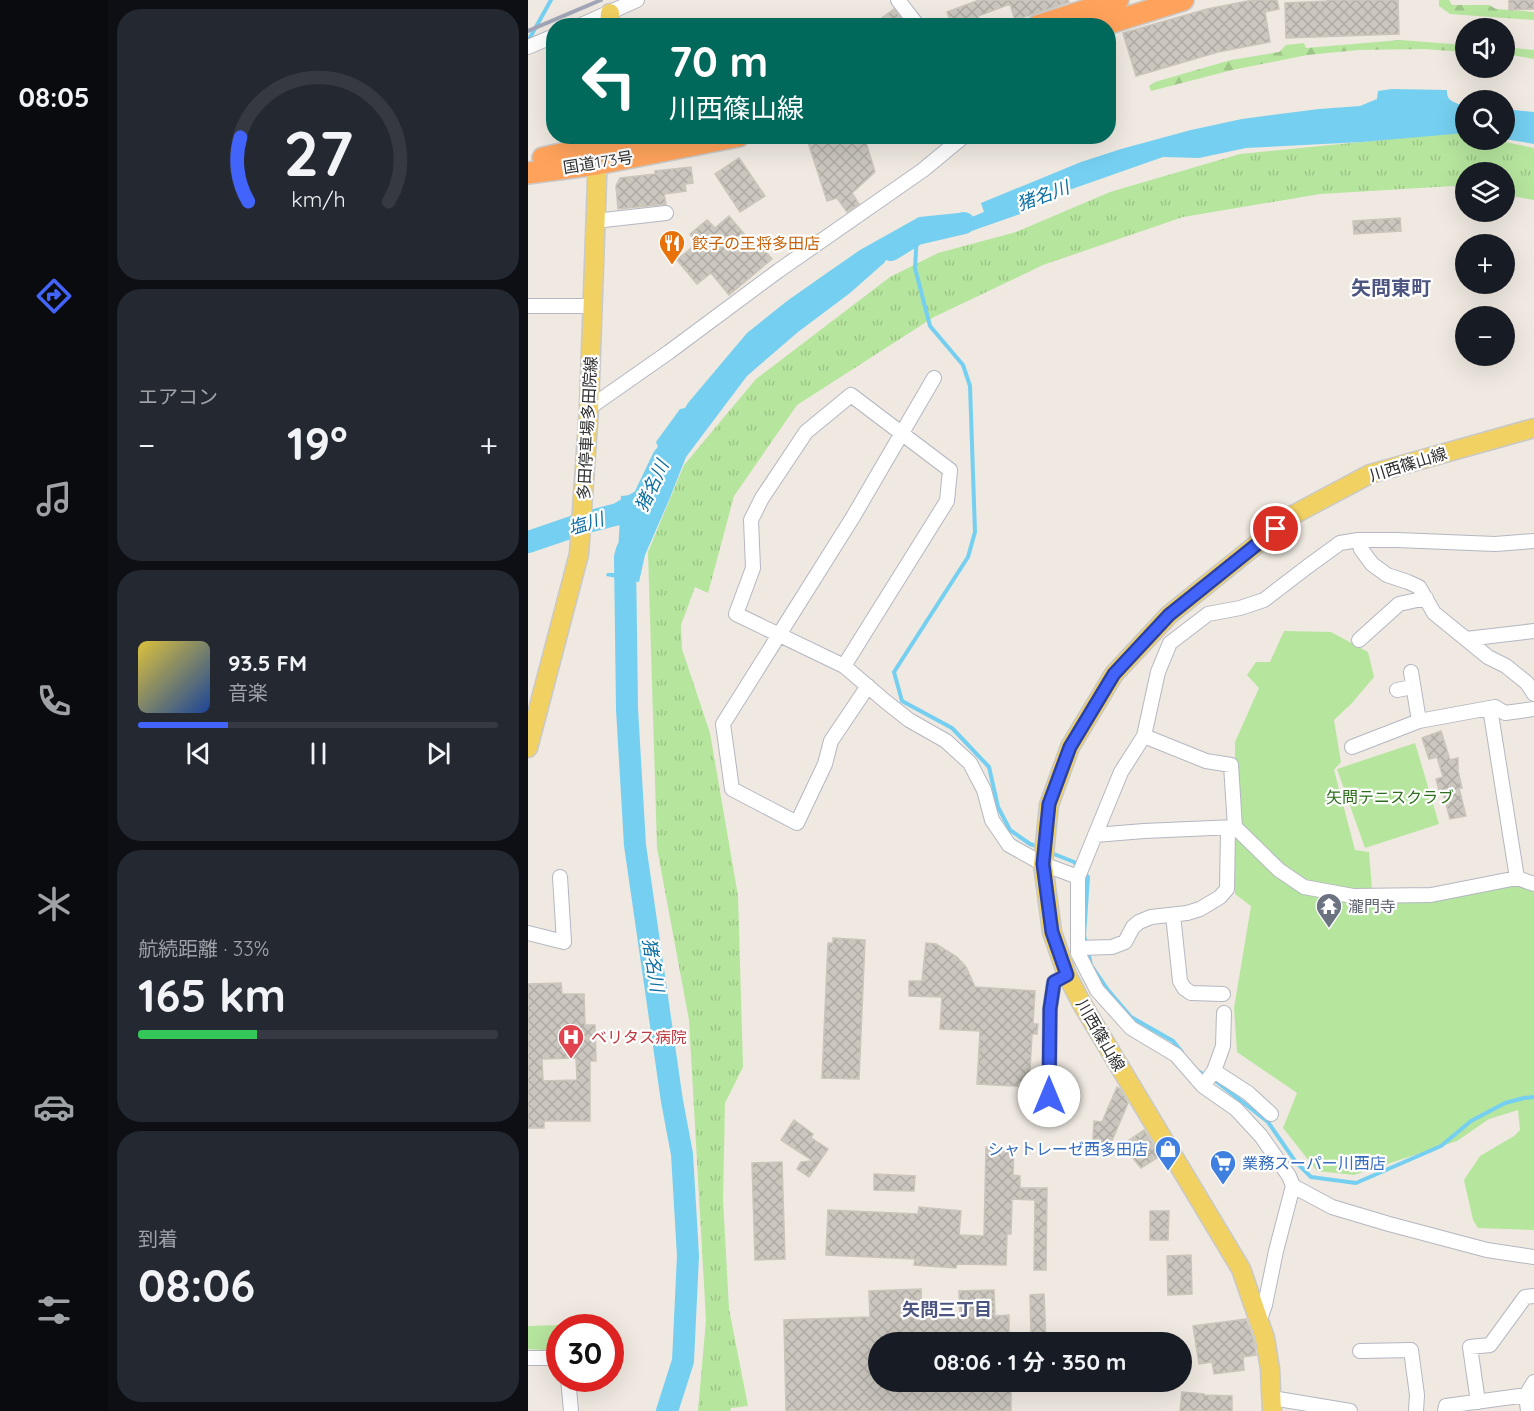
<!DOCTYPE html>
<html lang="ja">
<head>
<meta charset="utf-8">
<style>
  :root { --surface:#171b24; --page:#242831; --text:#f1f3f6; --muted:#9ea1a6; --line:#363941; --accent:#4264fb }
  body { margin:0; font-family:Quicksand,"Noto Sans JP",sans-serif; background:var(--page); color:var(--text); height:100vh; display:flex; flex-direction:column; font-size:22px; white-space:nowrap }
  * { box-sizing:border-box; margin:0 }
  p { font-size:20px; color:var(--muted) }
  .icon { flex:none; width:33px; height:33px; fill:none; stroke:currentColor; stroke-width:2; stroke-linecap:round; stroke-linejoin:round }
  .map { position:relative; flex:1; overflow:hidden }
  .details { display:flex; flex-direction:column; gap:9px; padding:9px; background:#0d0f14; width:420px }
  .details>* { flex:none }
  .hud { position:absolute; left:18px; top:18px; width:570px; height:126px; border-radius:24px; box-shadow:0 6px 24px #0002; background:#00695c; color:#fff; overflow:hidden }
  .buttons { position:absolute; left:927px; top:18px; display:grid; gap:12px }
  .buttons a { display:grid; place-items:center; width:60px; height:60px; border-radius:50%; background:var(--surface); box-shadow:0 6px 24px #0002; font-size:30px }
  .speed { position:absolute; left:18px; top:1314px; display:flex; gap:12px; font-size:30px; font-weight:700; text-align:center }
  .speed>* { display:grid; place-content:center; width:78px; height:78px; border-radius:50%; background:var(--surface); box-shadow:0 6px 24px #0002; line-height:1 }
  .speed .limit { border:9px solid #d22; background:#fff; color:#111 }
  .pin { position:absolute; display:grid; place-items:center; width:51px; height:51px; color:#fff; margin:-26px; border:3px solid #fff; border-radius:50%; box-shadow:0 2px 6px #0007 }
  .me { position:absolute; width:66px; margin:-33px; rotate:0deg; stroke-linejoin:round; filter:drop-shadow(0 0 4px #0008) }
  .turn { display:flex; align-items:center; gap:21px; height:126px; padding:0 24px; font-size:27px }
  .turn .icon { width:78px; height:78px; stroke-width:2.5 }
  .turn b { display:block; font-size:42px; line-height:51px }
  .big { font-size:45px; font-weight:700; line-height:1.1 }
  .details .widget { flex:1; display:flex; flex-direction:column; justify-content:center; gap:9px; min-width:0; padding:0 21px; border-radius:24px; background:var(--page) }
  .details .dial { align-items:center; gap:0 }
  .dial svg { height:156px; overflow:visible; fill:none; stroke:var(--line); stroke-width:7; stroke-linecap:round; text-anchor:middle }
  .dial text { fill:var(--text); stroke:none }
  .song { display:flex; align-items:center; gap:18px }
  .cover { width:72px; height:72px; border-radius:9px; background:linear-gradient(135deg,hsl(50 70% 55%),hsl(220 70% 35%)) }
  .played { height:6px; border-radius:3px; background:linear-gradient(90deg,var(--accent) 25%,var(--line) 25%) }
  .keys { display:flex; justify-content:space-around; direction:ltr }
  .heat { display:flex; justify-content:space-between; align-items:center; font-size:33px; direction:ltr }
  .charge { height:9px; border-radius:4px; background:linear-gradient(90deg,#34c759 33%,var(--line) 0) }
  .trip { position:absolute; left:340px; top:1332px; width:324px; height:60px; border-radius:30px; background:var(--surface); box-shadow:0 6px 24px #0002; font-weight:700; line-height:60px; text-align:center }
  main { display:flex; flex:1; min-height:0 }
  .tab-bar { display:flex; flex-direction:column; width:108px; justify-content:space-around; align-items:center; background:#090b0e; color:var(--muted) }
  .tab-bar .icon { width:42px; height:42px }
  .tab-bar .active { color:var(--accent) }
  .tab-bar b { font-size:27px; color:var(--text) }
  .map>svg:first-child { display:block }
  .grass { fill:url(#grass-tufts) }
  .forest { fill:url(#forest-firs) }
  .park { fill:#b6e59e }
  .water { fill:#75cff0 }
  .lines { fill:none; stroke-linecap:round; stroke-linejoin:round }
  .stream { stroke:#75cff0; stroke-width:4 }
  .river { stroke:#75cff0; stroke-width:22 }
  .building { fill:url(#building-cross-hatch); stroke:#cbc5ba; stroke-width:1.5; fill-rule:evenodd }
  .minor-casing { stroke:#b4b7c1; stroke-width:16 }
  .major-casing { stroke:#c9c9c9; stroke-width:21 }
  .highway-casing { stroke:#c9c9c9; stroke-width:24 }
  .minor { stroke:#fff; stroke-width:14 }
  .major { stroke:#f2d163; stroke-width:18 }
  .highway { stroke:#ffa35c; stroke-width:21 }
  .rail { stroke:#a3a6b8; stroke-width:4 }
  .route-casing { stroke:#2b41a3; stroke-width:15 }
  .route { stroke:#4264fb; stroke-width:10 }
  .labels { text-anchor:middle; stroke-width:4.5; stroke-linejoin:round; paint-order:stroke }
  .street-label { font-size:16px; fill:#2e2e2e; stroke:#fff }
  .food-label { font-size:16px; fill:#c56008; stroke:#fff; text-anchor:start }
  .park-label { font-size:16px; fill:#2c6e1b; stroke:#fff }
  .worship-label { font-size:16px; fill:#5b616d; stroke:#fff; text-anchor:start }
  .health-label { font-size:16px; fill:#be3a42; stroke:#fff; text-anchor:start }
  .shop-label { font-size:16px; fill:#366cbe; stroke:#fff; text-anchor:end }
  .water-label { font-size:18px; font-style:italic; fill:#0d6fa3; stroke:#fff }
  .neighbourhood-label { font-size:18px; font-weight:bold; fill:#4d5680; stroke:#fff }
  .quarter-label { font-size:20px; font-weight:bold; fill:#4d5680; stroke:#fff }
</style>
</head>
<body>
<main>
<nav class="tab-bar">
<b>08:05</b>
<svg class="icon active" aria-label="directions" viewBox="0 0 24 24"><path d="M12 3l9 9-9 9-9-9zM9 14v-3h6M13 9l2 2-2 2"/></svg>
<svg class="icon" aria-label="music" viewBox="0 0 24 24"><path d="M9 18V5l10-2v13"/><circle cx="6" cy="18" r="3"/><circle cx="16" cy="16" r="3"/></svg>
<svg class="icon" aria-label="phone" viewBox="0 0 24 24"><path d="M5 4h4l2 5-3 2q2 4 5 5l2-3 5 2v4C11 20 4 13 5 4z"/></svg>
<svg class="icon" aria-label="climate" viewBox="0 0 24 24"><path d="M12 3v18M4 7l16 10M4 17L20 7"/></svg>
<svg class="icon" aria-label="car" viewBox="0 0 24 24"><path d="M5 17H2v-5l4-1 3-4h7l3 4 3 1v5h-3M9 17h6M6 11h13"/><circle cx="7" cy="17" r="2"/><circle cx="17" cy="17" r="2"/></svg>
<svg class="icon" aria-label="filters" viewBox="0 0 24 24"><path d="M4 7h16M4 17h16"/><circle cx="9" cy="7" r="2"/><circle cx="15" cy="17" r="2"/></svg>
</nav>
<section class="details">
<div class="widget dial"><svg viewBox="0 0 100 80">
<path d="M14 69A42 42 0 1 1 86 69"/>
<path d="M14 69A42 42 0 0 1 10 36" stroke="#4264fb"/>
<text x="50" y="56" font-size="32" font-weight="700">27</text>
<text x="50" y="72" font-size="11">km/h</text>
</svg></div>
<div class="widget"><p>エアコン</p>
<div class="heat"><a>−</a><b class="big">19°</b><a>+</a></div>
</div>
<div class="widget">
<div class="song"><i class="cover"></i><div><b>93.5 FM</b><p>音楽</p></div></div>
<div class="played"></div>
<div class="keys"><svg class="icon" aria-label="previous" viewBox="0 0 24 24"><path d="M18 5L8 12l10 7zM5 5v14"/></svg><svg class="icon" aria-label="pause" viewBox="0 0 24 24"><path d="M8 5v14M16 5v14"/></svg><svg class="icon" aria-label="next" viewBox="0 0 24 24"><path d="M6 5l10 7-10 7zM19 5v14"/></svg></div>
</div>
<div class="widget"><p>航続距離 · 33%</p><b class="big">165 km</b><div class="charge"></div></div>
<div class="widget"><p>到着</p><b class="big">08:06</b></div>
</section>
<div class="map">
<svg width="1006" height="1411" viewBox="0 0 1006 1411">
  <defs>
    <pattern id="grass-tufts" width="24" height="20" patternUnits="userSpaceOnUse" patternTransform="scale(1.5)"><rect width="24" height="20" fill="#b6e59e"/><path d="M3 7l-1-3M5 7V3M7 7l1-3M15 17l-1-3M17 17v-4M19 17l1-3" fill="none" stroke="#9dc588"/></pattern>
    <pattern id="forest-firs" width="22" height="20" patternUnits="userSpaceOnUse" patternTransform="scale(1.5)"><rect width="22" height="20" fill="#b6e59e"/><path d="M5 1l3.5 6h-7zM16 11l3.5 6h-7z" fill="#9dc588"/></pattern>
    <pattern id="building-cross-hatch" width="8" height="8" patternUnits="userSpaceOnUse" patternTransform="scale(1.5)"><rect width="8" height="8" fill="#cbc7bf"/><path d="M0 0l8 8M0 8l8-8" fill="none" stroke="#afaba4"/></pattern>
  </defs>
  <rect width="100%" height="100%" fill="#efe9e1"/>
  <path class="grass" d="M 934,132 L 937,133 L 938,140 L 967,140 L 1006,148 L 1006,200 L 977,195 L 976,172 L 938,172 L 937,188 L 925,186 L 792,194 L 655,217 L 515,265 L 406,317 L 269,405 L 206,496 L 180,593 L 167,587 L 153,625 L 154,649 L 182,733 L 210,896 L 215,1067 L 197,1103 L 195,1199 L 201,1309 L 220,1406 L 203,1408 L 202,1411 L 170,1411 L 178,1320 L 161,1020 L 129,848 L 120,552 L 156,465 L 228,379 L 362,277 L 410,253 L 488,232 L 582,192 L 712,154 Z"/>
  <path class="forest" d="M 911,0 L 921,0 L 924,5 L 961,5 L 968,9 L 1006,12 L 1006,20 L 922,14 L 911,6 Z
    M 872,40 L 937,45 L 937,52 L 896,49 L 830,50 L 779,55 L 704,70 L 623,91 L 621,86 L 627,82 L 703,60 L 751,52 L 758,45 L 776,43 L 778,48 Z
    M 977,47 L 1006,50 L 1006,59 L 977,54 Z"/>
  <path class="park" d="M 756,631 L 803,632 L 840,652 L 846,677 L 824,703 L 806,720 L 813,762 L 806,770 L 827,850 L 841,852 L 844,890 L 874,900 L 989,880 L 1006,886 L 1006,1230 L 950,1228 L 945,1220 L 936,1180 L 952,1156 L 986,1136 L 992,1130 L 990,1110 L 961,1119 L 929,1141 L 826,1175 L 789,1171 L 755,1128 L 769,1093 L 709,1052 L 706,1008 L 723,906 L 707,894 L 707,742 L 731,688 L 719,675 L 728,662 L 742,662 Z
    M 887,743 L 911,824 L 837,848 L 809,769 Z
    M 65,1324 L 65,1327 L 32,1328 L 31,1351 L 0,1349 L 0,1326 Z"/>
  <path class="water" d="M 864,89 L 919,90 C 918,102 928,103 937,106 L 937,133 L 834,142 L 718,148 L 671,158 L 635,157 L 507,202 L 495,208 L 495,213 L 435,234 L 416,233 L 398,228 L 362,254 L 356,263 L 322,293 L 270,332 L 219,376 L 158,457 L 141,500 L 117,555 L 111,582 L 78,576 L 79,573 L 87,573 L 87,554 L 90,554 L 93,496 C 110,495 116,489 125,475 L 131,476 L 133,468 L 130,463 L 133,455 L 128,450 L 130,447 L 128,442 L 152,409 L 157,408 L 160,403 L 219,333 L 259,301 L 296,275 L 332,250 L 391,217 L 431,213 L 434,221 L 456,212 L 453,203 L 553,162 L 593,149 L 663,130 L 714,119 L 791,109 L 832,106 L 849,99 L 850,91 Z
    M 976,109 L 1006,112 L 1006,144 L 977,139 Z"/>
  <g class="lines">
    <path class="stream" d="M 0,41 L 23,0
      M 389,234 L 387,268 L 402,326 L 435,365 L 442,386 L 447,532 L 440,557 L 366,672 L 374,701 L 424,728 L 461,767 L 470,807 L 482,830 L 502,844 L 511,847
      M 521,852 L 546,862 L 551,867
      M 556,873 L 560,877 L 556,935 L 558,944
      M 560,951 L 563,965 L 580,990 L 603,1017 L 645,1041 L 654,1052
      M 668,1070 L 689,1082 L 740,1122 L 767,1161 L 783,1177 L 828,1183 L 913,1146 L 943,1121 L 977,1103 L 996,1098 L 1006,1097"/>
    <path class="river" d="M 363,250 L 389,234 L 436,223
      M 113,504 L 135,458 L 149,442
      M 0,542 L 59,522 L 90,514 L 114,500
      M 99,550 L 97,557 L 99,709 L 107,845 L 144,1101 L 154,1154 L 160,1256 L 155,1361 L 139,1411"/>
  </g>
  <path class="building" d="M 451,0 L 540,0 L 541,2 L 487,20 L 482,4 L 450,16 L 453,26 L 424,26 L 419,12 Z
    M 725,0 L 749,0 L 751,9 L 737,12 L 742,42 L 690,52 L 608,76 L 595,33 L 679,9 Z
    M 799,0 L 870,0 L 871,34 L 758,38 L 757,3 L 799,1 Z
    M 981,0 L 1006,0 L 1006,9 L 981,10 Z
    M 366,9 L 378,26 L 360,26 L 354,18 Z
    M 289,136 L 336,136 L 347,172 L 324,193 L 331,204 L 319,212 L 309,198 L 299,201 L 279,139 Z
    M 211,158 L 237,196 L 212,212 L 187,174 Z
    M 163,167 L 165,183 L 157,184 L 158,191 L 136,194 L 138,204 L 90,209 L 88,186 L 92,178 L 127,174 L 127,171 Z
    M 201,216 L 228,248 L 232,245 L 244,259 L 201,295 L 183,273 L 169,284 L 149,260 L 169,243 L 162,234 L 179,220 L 187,228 Z
    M 872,218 L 873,231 L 826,234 L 825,221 Z
    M 913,731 L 922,760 L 930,758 L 930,771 L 934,788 L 931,788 L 938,816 L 922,819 L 915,793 L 912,794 L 908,779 L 915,777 L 909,757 L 901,759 L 894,738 Z
    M 305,938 L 337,940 L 331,1079 L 294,1078 L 300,943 L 305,943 Z
    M 398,943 L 408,944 L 429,957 L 438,967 L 447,987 L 507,991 L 505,1024 L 510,1024 L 509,1034 L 504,1034 L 501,1087 L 449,1084 L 452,1031 L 412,1029 L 414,997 L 381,996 L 381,981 L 394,981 Z
    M 33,983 L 34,994 L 56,994 L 57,1025 L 67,1025 L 68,1061 L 62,1061 L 62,1121 L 16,1121 L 16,1128 L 0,1128 L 0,984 ZM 48,1058 L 49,1080 L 15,1081 L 14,1059 Z
    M 589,1087 L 592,1089 L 600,1103 L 577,1157 L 564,1157 L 566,1121 L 574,1122 Z
    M 266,1120 L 285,1134 L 283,1138 L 300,1149 L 281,1177 L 269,1169 L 273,1162 L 285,1161 L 253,1140 Z
    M 616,1130 L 632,1156 L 613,1168 L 594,1145 Z
    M 458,1147 L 486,1148 L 485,1175 L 492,1176 L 492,1188 L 519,1188 L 518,1270 L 506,1270 L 507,1200 L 484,1199 L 483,1234 L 479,1234 L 478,1265 L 429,1264 L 428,1268 L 386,1265 L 387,1259 L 298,1255 L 300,1210 L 390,1214 L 391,1207 L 433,1211 L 431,1235 L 456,1236 Z
    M 254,1162 L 257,1259 L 227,1260 L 224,1163 Z
    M 346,1174 L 387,1176 L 386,1191 L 346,1190 Z
    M 622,1211 L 641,1211 L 640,1240 L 622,1240 Z
    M 663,1255 L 664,1294 L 640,1295 L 639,1256 Z
    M 393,1289 L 394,1318 L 432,1317 L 431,1291 L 466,1290 L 467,1316 L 481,1315 L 481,1342 L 351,1342 L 351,1382 L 483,1382 L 483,1411 L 258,1411 L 256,1320 L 342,1317 L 341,1291 Z
    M 516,1294 L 518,1342 L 506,1342 L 506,1334 L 503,1334 L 502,1295 Z
    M 718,1319 L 726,1341 L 728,1355 L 715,1357 L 716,1370 L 686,1374 L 684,1362 L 671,1364 L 665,1326 Z
    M 654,1392 L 676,1394 L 676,1395 L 704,1396 L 704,1411 L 652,1411 Z"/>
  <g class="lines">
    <g class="minor-casing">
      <path id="minor" d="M 370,0 L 390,26
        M 51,26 L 109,0
        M 0,47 L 26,36
        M 67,221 L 138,213
        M 0,306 L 65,306
        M 61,408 L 141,352 L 250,271 L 395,170 L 436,136
        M 830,540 L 833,549 L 844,564 L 859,575 L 880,582 L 891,587 L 906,613 L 960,657 L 978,666 L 999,683 L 1006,694
        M 1006,541 L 967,544 L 869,540 L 830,540 L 812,543 L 779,567 L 736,600 L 712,608 L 680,614 L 642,643 L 630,672 L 616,736 L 593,772 L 550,877 L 550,953 L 569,990 L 603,1028 L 648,1055 L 675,1086 L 708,1109 L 733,1136 L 761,1176 L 765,1186 L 804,1207 L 861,1224 L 959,1250 L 1006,1257
        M 938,639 L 1006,631
        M 831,640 L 871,604 L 898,598
        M 316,666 L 419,501 L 422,470 L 323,395 L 278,432 L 234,498 L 223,520 L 225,568 L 208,614 L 316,666 L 357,701 L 381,720 L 418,741 L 442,763 L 456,790 L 464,820 L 481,845 L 515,864 L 550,877
        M 883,672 L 891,721
        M 340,686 L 303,741 L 297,764 L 269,823 L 204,789 L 195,724 L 325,517 L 406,378
        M 869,690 L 885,687
        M 962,708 L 989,878
        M 873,728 L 824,747 L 891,721 L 967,707 L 977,713 L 1006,709
        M 616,736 L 678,761 L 703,765 L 707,827 L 751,870 L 776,887 L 825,896 L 903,895 L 989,878 L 1006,884
        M 567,835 L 616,831 L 707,827
        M 645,915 L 652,981 L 656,988 L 663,993 L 695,994
        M 0,933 L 36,942 L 32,877
        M 550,948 L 584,947 L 597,942 L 605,927 L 611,922 L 623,917 L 659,913 L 672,909 L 692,897 L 699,889 L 700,828
        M 686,1071 L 720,1093 L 743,1114
        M 675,1086 L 686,1071 L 695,1046 L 696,1013
        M 521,1096 L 522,1009 L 526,982 L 539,975
        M 731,1322 L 737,1305 L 748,1251 L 765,1186
        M 832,1351 L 883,1350 L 889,1395 L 888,1411
        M 0,1358 L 32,1358
        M 40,1378 L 43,1411
        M 744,1398 L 822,1411
        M 950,1402 L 942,1347 L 962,1345 L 997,1297 L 1006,1296
        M 917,1411 L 918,1406 L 1006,1394
        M 1000,1411 L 998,1395 L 1006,1382"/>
    </g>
    <g class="major-casing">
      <path id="major" d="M 81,26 L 82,13
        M 0,748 L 51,554 L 61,408 L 70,151
        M 744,1411 L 742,1369 L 737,1338 L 713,1269 L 554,1004 L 539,975 L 524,932 L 515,864 L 521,805 L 542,747 L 586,674 L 641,615 L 765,515 L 842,474 L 1006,428"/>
    </g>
    <g class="highway-casing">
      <path id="highway" d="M 509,26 L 590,0
        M 572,26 L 655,0
        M 15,158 L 70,146 L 127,136
        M 0,173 L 69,164 L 211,136"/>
    </g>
    <use href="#minor" class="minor"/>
    <use href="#major" class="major"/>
    <use href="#highway" class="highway"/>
    <path class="rail" d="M 0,31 L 73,0"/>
  </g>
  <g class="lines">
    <g class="route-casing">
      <path id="route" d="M 521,1096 L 522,1009 L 526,982 L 539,975 L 524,932 L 515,864 L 521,804 L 542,747 L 586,674 L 641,615 L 748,529"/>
    </g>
    <use href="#route" class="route"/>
  </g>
  <defs>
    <g id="restaurant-pin" transform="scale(1.35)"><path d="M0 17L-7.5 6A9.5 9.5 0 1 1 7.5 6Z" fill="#e8710a" stroke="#fff"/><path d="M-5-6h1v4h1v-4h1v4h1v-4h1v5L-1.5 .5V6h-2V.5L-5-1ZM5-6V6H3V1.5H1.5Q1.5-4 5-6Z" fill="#fff"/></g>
    <g id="temple-pin" transform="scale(1.35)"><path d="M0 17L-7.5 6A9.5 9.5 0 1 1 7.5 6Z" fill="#6b7280" stroke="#fff"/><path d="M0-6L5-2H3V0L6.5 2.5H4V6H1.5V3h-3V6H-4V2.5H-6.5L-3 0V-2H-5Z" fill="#fff"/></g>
    <g id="hospital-pin" transform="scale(1.35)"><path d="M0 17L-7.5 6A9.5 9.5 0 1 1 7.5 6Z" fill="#e0444e" stroke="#fff"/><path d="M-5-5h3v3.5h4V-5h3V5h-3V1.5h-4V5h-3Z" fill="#fff"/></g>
    <g id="shop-pin" transform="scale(1.35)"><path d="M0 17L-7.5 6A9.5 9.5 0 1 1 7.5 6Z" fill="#3f7fe0" stroke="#fff"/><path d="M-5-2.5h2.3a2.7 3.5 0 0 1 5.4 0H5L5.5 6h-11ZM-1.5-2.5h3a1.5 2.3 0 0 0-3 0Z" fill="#fff"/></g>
    <g id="supermarket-pin" transform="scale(1.35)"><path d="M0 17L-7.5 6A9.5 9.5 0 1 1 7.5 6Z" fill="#3f7fe0" stroke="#fff"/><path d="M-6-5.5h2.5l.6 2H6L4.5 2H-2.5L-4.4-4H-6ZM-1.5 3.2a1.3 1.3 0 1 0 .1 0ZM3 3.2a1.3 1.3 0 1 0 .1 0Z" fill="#fff"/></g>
  </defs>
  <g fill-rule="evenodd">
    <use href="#restaurant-pin" x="144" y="243"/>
    <use href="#temple-pin" x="801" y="906"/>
    <use href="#hospital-pin" x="43" y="1037"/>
    <use href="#shop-pin" x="640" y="1149"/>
    <use href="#supermarket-pin" x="695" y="1163"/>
  </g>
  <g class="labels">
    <g class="street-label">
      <text transform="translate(70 162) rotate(-9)" y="6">国道173号</text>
      <text transform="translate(59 428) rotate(-87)" y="6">多田停車場多田院線</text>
      <text transform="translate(880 464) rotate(-17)" y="6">川西篠山線</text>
      <text transform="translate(573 1035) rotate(60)" y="6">川西篠山線</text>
    </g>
    <g class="food-label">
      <text x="164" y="249">餃子の王将多田店</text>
    </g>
    <g class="park-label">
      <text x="862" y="803">矢問テニスクラブ</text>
    </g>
    <g class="worship-label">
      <text x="820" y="912">瀧門寺</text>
    </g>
    <g class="health-label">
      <text x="63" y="1043">ベリタス病院</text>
    </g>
    <g class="shop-label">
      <text x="620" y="1155">シャトレーゼ西多田店</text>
      <text x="714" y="1169" text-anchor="start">業務スーパー川西店</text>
    </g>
    <g class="water-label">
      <text transform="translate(515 196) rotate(-20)" y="6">猪名川</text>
      <text transform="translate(124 486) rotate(-65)" y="6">猪名川</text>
      <text transform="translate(58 524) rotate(-17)" y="6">塩川</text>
      <text transform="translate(125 965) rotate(81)" y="6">猪名川</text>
    </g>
    <g class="neighbourhood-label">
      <text x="419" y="1316">矢問三丁目</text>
    </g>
    <g class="quarter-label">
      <text x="863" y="295">矢問東町</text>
    </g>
  </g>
</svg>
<div class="buttons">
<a><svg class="icon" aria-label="sound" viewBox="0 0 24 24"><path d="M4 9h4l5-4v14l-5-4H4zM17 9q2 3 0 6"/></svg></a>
<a><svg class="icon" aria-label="search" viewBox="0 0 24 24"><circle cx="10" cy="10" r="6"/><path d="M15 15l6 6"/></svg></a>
<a><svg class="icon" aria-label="layers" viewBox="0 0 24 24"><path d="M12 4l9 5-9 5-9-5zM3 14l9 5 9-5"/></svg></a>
<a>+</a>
<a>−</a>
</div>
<div class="speed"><div class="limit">30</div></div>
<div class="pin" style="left:748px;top:529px;background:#d93025"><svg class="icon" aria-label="arrive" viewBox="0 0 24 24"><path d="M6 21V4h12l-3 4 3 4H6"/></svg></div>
<svg class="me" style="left:521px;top:1096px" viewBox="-20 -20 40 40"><circle r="19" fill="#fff"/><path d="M0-13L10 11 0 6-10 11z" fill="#4264fb"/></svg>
<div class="trip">08:06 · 1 分 · 350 m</div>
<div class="hud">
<div class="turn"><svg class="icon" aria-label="left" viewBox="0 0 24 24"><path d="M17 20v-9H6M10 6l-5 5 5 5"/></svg><div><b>70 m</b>川西篠山線</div></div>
</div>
</div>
</main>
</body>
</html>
